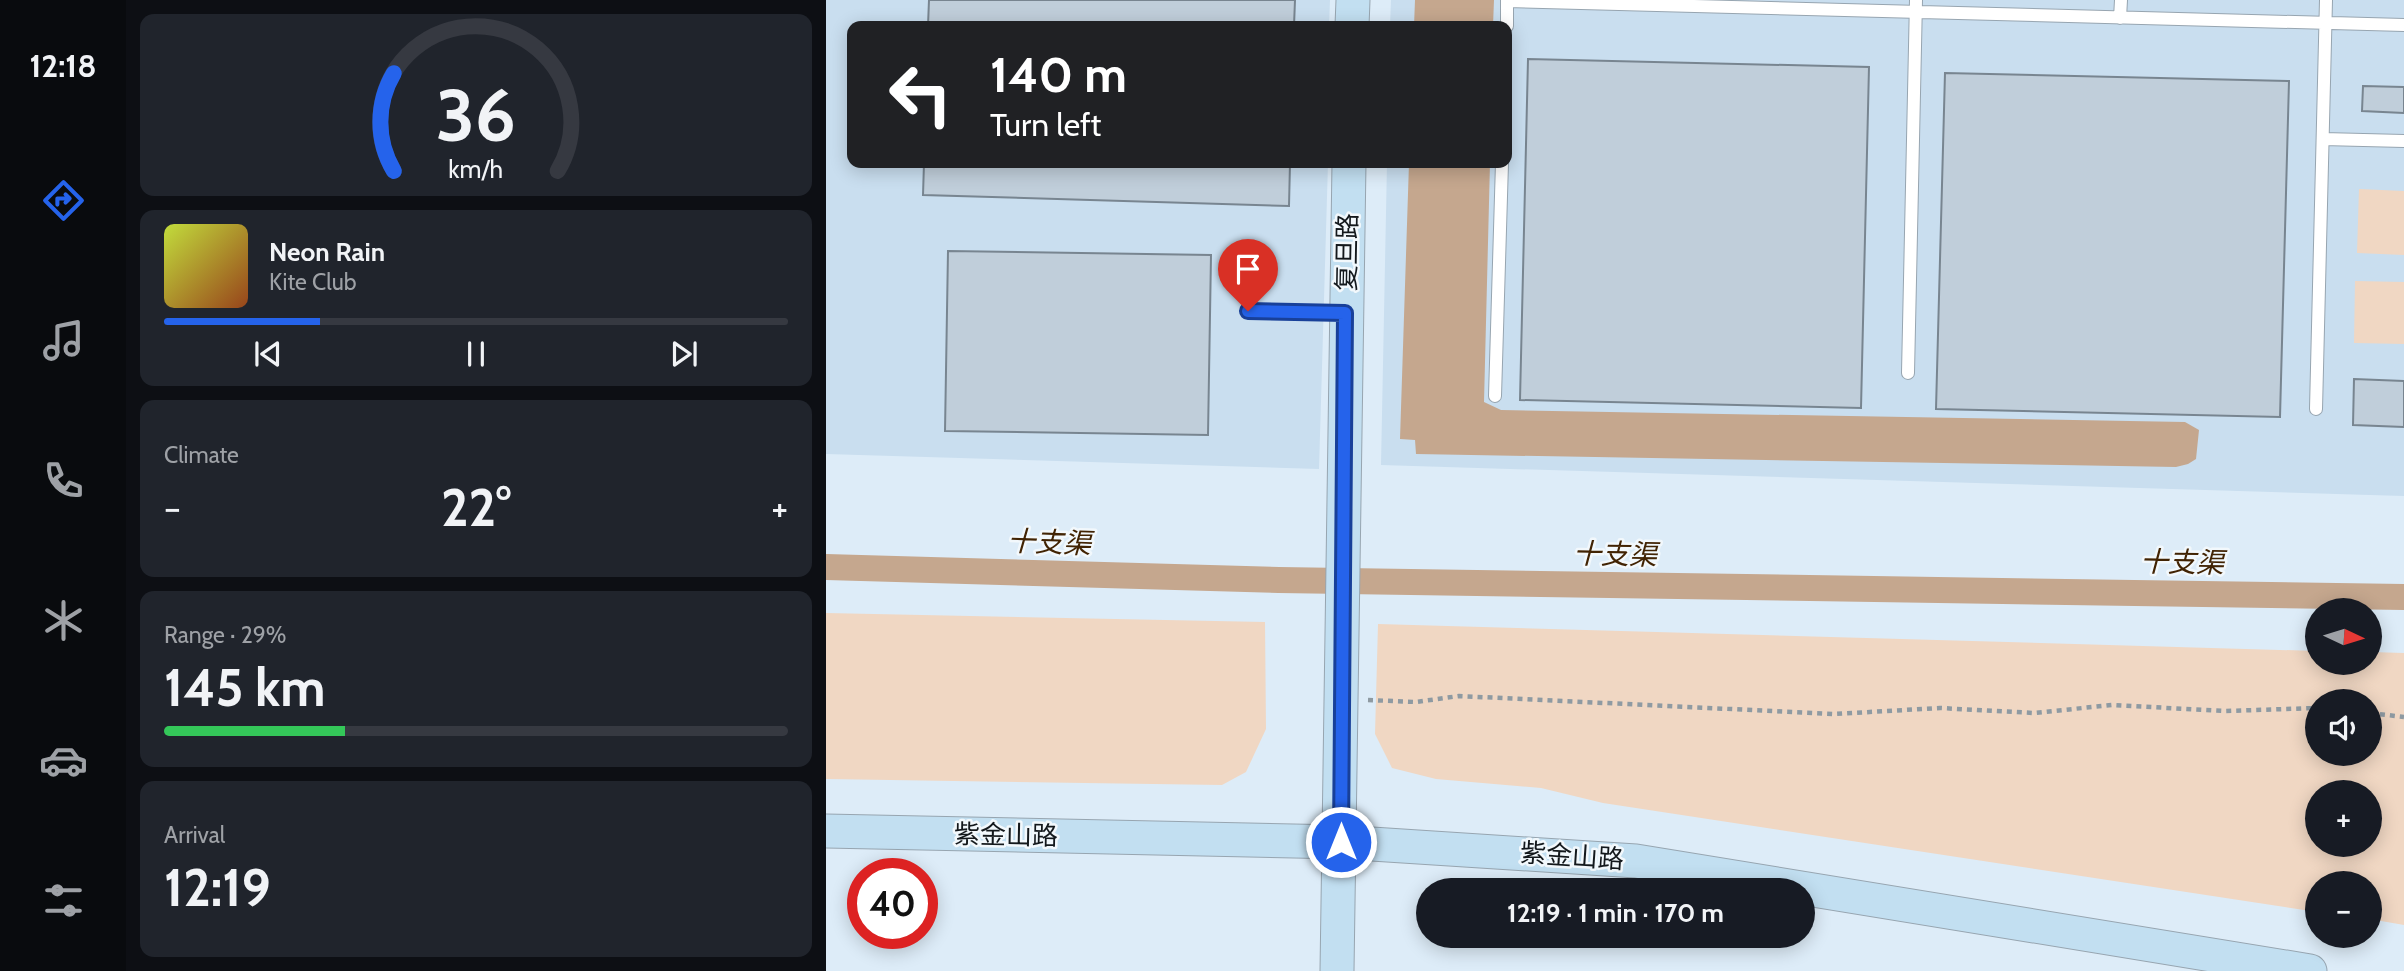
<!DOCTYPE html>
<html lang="en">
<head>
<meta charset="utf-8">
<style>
  :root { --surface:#171b24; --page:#20242c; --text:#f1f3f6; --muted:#9ea1a6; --line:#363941; --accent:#2563eb }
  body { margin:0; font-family:Cabin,"Noto Sans SC",sans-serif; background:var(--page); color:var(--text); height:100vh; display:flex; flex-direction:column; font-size:26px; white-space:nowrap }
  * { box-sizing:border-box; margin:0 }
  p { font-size:23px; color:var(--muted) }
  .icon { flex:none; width:38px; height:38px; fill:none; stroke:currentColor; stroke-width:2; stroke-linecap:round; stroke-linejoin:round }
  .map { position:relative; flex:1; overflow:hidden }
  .side { display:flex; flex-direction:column; gap:14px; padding:14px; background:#0d0f14; width:700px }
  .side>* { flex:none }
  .banner { position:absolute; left:21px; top:21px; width:665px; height:147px; border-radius:14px; box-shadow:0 4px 18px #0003; background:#202124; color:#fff; overflow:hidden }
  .needle { width:46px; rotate:94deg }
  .fabs { position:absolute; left:1479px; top:598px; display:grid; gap:14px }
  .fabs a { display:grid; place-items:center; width:77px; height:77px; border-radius:50%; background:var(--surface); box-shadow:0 4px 18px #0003; font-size:35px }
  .speed { position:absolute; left:21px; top:858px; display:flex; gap:14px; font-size:35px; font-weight:700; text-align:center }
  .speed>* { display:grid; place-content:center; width:91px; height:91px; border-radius:50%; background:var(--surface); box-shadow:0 4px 18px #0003; line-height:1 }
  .speed .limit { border:10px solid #d22; background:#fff; color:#111 }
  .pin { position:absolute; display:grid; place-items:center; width:60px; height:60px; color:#fff; margin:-72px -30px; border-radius:50% 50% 50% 0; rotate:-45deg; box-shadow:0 0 7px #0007 }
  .pin .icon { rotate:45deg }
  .me { position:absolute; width:77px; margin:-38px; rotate:0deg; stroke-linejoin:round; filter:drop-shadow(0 0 5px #0008) }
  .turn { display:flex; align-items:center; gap:24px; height:147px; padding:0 28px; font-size:32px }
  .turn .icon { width:91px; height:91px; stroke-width:2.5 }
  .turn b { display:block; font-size:49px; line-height:60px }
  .big { font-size:52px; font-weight:800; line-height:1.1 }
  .side .widget { flex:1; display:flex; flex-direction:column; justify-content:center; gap:10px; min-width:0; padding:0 24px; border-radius:14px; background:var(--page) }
  .side .dial { align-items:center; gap:0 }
  .dial svg { height:182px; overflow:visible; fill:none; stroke:var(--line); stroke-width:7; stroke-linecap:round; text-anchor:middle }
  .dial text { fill:var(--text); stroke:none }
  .song { display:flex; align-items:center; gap:21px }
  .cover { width:84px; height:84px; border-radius:10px; background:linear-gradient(135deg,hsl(70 70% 55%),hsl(20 70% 35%)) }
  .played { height:7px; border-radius:4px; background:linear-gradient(90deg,var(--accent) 25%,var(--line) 25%) }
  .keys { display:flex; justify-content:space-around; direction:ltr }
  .heat { display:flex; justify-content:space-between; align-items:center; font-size:38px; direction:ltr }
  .charge { height:10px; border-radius:5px; background:linear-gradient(90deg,#34c759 29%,var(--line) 0) }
  .trip { position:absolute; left:590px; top:878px; width:399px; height:70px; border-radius:35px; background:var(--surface); box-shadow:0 4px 18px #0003; font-weight:800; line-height:70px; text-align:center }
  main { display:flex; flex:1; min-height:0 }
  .tabs { display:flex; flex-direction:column; width:126px; justify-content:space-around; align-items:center; background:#090b0e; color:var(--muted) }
  .tabs .icon { width:49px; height:49px }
  .tabs .current { color:var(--accent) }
  .tabs b { font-size:32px; color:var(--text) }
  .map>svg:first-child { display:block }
  .built { fill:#c9deef }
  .green { fill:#f0d7c3; fill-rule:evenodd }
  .water { fill:#c5a78e }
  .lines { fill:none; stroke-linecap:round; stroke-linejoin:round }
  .canal { stroke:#c5a78e; stroke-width:26 }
  .building { fill:#c0ceda; stroke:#788590; stroke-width:2 }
  .lane-casing { stroke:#97a5b0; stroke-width:14 }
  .secondary-casing { stroke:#97a5b0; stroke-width:35 }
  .path { stroke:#8e9aa2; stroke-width:4.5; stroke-dasharray:5 5; stroke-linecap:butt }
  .lane { stroke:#fff; stroke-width:12 }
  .secondary { stroke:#c2dff1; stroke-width:33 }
  .route-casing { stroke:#184099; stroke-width:18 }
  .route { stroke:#2563eb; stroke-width:12 }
  .labels { text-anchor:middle; stroke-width:5; stroke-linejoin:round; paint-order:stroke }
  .street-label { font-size:26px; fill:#13181c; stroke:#f2f8fc }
  .water-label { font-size:28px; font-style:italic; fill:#412303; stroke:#f2f8fc }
</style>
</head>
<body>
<main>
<nav class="tabs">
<b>12:18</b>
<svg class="icon current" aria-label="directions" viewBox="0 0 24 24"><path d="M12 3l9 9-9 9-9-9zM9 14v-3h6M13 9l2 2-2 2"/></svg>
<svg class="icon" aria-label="music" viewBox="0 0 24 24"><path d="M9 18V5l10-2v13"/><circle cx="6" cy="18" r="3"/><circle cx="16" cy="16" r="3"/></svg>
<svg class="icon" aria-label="phone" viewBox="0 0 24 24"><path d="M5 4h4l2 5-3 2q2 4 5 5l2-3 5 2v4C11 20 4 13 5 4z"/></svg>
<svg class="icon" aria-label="climate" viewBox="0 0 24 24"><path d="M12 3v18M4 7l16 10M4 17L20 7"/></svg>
<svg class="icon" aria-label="car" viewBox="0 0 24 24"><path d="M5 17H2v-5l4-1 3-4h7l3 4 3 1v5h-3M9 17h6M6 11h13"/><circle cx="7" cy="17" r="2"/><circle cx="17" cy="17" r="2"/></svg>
<svg class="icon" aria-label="filters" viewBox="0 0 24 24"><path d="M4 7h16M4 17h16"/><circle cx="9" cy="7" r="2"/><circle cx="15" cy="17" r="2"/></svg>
</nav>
<section class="side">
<div class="widget dial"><svg viewBox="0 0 100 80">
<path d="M14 69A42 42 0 1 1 86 69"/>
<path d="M14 69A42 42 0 0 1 14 26" stroke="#2563eb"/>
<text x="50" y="56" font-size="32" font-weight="700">36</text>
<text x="50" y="72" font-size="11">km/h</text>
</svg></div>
<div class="widget">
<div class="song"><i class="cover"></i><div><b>Neon Rain</b><p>Kite Club</p></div></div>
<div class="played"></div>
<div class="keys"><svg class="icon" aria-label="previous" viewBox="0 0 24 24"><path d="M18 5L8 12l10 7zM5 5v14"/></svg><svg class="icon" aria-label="pause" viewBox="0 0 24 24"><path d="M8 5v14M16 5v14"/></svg><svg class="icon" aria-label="next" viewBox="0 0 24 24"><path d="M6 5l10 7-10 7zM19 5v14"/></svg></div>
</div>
<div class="widget"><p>Climate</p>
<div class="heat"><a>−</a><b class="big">22°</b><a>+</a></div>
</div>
<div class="widget"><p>Range · 29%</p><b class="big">145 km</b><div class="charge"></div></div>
<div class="widget"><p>Arrival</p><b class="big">12:19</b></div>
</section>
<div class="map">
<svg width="1578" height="971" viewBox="0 0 1578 971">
  <rect width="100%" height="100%" fill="#ddecf8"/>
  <path class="built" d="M 0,0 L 504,0 L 503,26 L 26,26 L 26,163 L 502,163 L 493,469 L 0,454 Z
    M 565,0 L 1578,0 L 1578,496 L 555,465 L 561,163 L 681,163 L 681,26 L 564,26 Z"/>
  <path class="green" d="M 1533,189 L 1578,191 L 1578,255 L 1531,253 Z
    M 1529,281 L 1578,282 L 1578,344 L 1528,343 Z
    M 0,613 L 439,622 L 440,729 L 420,772 L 396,785 L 0,779 Z
    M 552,624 L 1491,651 L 1491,663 L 1544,663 L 1544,652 L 1578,653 L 1578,925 L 1544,919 L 1544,884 L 1491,884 L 1491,912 L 777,803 L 715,788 L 610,779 L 566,768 L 549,734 ZM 1491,702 L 1544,702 L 1544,754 L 1491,754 ZM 1491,793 L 1544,793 L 1544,845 L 1491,845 Z"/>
  <path class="water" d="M 589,0 L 668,0 L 667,26 L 588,26 Z
    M 583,163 L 664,163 L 658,402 L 675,410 L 1359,422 L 1373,430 L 1370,459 L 1362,464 L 1350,467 L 590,454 L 589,440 L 574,439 Z"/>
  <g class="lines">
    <path class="canal" d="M 0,567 L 453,580 L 1578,597"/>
  </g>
  <path class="building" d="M 103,0 L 469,0 L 468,26 L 102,26 Z
    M 702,59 L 1043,67 L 1035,408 L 694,400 Z
    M 1119,73 L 1463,81 L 1454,417 L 1110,409 Z
    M 1537,86 L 1578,87 L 1578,113 L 1536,111 Z
    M 98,163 L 464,163 L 463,206 L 97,195 Z
    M 122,251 L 385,255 L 382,435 L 119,431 Z
    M 1528,379 L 1578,381 L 1578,427 L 1527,425 Z"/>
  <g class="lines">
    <g class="lane-casing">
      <path id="lane" d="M 681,1 L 1578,25
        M 1294,18 L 1295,0
        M 681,26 L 681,0
        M 1497,139 L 1578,141
        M 422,311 L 519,313
        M 1082,373 L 1090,0
        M 669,396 L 676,163
        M 1490,409 L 1500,0"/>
    </g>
    <g class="secondary-casing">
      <path id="secondary" d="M 526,26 L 527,0
        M 0,831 L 515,842 L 810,861 L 1484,971
        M 511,971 L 523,163"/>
    </g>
    <path class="path" d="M 542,700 L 590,702 L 633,696 L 1008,714 L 1114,708 L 1208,713 L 1286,705 L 1399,711 L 1491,708
      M 1544,713 L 1578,717"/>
    <use href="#lane" class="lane"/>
    <use href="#secondary" class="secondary"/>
  </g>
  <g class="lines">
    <g class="route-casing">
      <path id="route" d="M 422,311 L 519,313 L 515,842"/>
    </g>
    <use href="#route" class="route"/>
  </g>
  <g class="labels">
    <g class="street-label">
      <text transform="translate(521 252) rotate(-89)" y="9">复旦路</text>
      <text transform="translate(180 835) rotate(1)" y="9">紫金山路</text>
      <text transform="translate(746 856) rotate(4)" y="9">紫金山路</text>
    </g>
    <g class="water-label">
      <text transform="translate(223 542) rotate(2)" y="10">十支渠</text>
      <text transform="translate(789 554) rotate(1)" y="10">十支渠</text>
      <text transform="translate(1356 562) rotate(1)" y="10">十支渠</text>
    </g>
  </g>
</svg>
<div class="fabs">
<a><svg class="needle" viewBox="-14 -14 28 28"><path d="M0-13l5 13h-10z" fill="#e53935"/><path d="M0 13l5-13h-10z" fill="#9ea1a6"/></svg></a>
<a><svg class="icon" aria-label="sound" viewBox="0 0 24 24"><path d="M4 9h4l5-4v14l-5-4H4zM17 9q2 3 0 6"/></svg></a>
<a>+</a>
<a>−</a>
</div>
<div class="speed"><div class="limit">40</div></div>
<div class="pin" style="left:422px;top:311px;background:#d93025"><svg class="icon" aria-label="arrive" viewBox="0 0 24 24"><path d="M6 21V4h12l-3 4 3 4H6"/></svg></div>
<svg class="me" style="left:515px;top:842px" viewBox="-20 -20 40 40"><circle r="17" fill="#2563eb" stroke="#fff" stroke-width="3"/><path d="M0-11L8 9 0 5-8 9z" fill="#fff"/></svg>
<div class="trip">12:19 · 1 min · 170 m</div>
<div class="banner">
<div class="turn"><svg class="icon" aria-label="left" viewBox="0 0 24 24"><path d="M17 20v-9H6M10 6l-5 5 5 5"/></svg><div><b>140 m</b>Turn left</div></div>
</div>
</div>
</main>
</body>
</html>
